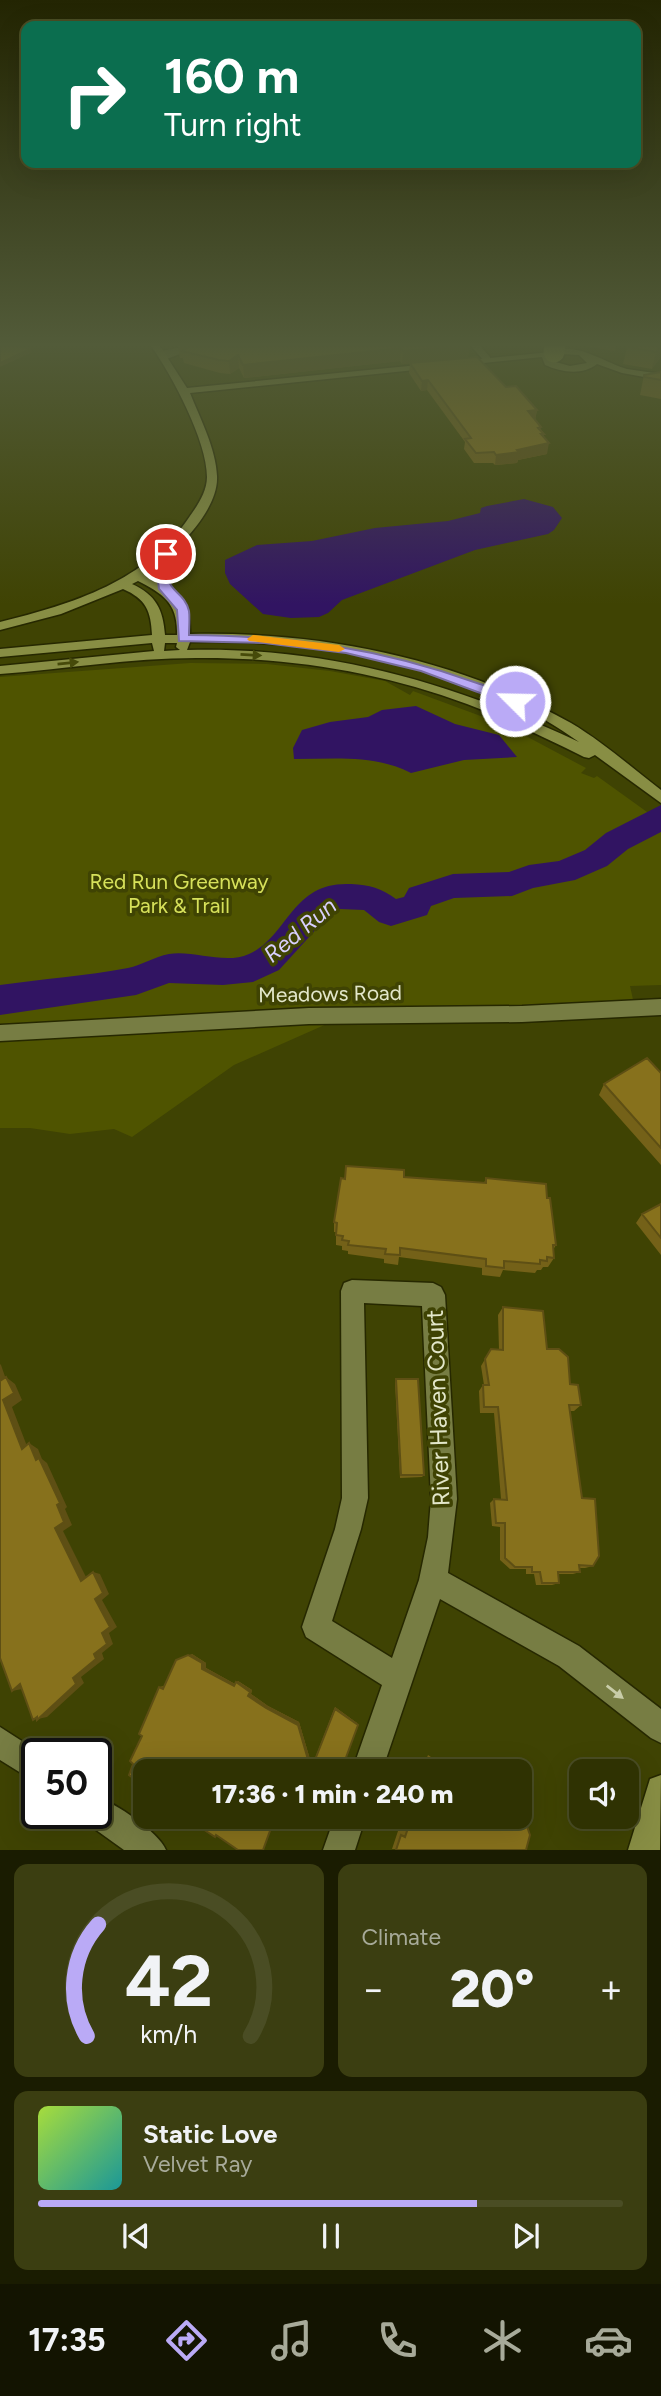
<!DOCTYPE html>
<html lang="en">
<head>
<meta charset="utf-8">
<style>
  :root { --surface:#2f3202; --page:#3b3e11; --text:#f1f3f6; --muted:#a7aa99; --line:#4a4d24; --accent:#baaaf6 }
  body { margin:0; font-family:Figtree,sans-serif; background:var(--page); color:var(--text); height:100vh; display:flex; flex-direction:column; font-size:26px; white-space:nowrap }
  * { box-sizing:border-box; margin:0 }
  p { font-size:23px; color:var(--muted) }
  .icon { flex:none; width:38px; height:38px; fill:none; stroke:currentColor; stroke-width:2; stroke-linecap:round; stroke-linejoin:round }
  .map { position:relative; height:1850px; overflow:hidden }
  .details { display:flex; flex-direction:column; gap:14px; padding:14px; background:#1a1c01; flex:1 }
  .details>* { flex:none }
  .guide { position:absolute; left:21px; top:21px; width:620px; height:147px; border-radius:14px; box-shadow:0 7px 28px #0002,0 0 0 2px var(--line); background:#0b6e4f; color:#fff; overflow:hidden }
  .controls { position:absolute; left:569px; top:1759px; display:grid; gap:14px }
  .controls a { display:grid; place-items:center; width:70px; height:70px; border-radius:14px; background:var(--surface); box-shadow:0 7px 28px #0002,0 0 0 2px var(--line); font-size:35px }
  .speed { position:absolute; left:21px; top:1738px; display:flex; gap:14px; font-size:35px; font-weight:700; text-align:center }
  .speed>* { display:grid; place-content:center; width:91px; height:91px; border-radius:50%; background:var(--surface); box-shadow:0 7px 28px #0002,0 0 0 2px var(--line); line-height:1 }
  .speed .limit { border:4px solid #111; border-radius:10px; background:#fff; color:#111 }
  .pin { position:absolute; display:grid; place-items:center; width:60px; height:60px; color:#fff; margin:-30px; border:4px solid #fff; border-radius:50%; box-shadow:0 2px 7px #0007 }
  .me { position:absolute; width:77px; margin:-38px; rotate:293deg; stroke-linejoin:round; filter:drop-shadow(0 0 5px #0008) }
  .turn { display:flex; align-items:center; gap:24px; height:147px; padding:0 28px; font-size:32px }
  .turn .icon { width:91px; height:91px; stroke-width:2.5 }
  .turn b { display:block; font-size:49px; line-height:60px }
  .big { font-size:52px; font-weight:800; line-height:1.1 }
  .details .widget { flex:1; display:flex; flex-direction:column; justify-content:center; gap:10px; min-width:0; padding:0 24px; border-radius:14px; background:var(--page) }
  .details .dial { align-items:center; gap:0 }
  .dial svg { height:182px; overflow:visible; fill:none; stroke:var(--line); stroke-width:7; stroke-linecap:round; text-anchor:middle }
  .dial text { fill:var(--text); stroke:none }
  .song { display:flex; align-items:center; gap:21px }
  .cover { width:84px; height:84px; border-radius:10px; background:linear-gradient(135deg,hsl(80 70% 55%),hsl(180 70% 35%)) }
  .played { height:7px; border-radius:4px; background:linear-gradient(90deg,var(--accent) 75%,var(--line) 75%) }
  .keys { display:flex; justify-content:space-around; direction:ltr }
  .heat { display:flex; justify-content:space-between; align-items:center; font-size:38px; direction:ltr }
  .details .tiles { flex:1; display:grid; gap:14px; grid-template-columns:1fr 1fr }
  .widget:last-child { grid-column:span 2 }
  .trip { position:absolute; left:133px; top:1759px; width:399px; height:70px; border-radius:14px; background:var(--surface); box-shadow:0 7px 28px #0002,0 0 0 2px var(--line); font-weight:800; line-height:70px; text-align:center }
  .tab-bar { display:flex; height:112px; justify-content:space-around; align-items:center; background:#131401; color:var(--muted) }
  .tab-bar .icon { width:49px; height:49px }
  .tab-bar .on { color:var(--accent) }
  .tab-bar b { font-size:32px; color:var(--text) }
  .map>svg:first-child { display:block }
  .green { fill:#4f5400 }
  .water { fill:#311462 }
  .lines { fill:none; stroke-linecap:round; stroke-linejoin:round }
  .river { fill:#311462; fill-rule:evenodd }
  .street-casing { stroke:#262800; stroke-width:3 }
  .secondary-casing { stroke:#262800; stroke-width:3 }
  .highway-casing { stroke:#262800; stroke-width:24 }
  .street { fill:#777d43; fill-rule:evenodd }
  .secondary { fill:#888e44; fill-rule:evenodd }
  .highway { stroke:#aeb646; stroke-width:21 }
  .wall { fill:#746118 }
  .shaded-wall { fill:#5e4f14 }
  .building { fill:#87711c; stroke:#5e4f14; stroke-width:2 }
  .oneway { fill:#464a0a }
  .oneway2 { fill:#c8cca8 }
  .route { fill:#baaaf6; stroke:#796ea0; stroke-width:2 }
  .slow { fill:#f59e0b }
  .labels { text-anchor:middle; stroke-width:7; stroke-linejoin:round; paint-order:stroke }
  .park-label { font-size:21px; fill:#d7e15a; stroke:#3f4303 }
  .street-label { font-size:21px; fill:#e3e7ca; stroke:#3f4303 }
  .water-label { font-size:23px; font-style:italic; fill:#d8cffd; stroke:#3f4303 }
  .near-street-label { font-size:24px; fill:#e3e7ca; stroke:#3f4303 }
</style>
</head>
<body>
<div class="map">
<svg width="661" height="1850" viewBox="0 0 661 1850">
  <rect width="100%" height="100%" fill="#3f4303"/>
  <path class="green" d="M 190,663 L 267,664 L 330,671 L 385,681 L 410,695 L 413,691 L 505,725 L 586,768 L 581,773 L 594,778 L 597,776 L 661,822 L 661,985 L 630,986 L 634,1004 L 329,1023 L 234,1065 L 132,1137 L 114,1129 L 70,1134 L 30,1128 L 0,1128 L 0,677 Z"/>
  <path class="water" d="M 524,499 L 553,507 L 562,518 L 554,530 L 548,534 L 475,550 L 342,600 L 328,613 L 319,617 L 291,618 L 263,614 L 230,584 L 225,573 L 225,560 L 257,545 L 312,541 L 375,528 L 448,521 L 480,513 L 481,508 L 487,506 Z
    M 416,706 L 455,724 L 499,735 L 517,757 L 464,760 L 411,773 C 374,754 334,759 294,759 L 293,748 L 302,730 L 330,722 L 368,717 L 382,710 Z"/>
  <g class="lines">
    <path class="river" d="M 661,805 L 661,832 L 628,849 L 607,866 L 575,880 L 533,888 L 512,896 L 454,898 L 431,906 L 427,915 L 391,926 L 379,922 L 364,910 L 340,909 L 320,925 L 279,970 L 253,982 L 223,985 L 169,983 L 136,995 L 0,1015 L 0,985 C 42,979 86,976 128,968 C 142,965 154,957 169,954 C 194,950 225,965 249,954 C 289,936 291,881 351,884 C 370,885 381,888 396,899 L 404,897 L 409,888 L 453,874 L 509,872 L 529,865 L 559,861 L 585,850 L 606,833 Z"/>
    <g class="street-casing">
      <path id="street" d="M 471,346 L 480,346 L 490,357 L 490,361 L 484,361 Z
        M 182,347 L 186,350 L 185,352 L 164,360 L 159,357 L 162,354 L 156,352 Z
        M 661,999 L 661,1015 L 522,1022 L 309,1024 L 0,1041 L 0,1025 L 309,1008 L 522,1006 Z
        M 352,1280 L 433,1283 L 441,1287 L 445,1295 L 457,1499 L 448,1573 L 579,1646 L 661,1709 L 661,1743 L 651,1738 L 559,1666 L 440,1599 L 382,1771 L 352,1771 L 382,1685 L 306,1637 L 302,1627 L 335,1529 L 342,1498 L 341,1291 L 344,1283 ZM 364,1303 L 422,1306 L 431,1499 L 428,1537 L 419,1580 L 392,1658 L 332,1621 L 361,1529 L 368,1498 Z
        M 0,1727 L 42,1754 L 37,1754 L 37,1783 L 0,1760 Z
        M 96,1796 C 116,1804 158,1831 166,1850 L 124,1850 L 85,1822 L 81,1813 L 96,1813 Z
        M 335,1816 L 366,1816 L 355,1850 L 323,1850 Z"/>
    </g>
    <g class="secondary-casing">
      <path id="secondary" d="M 151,346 L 160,346 L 187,388 L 551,352 C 577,341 602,362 627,369 C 638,371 650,372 661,374 L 661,380 L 622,373 L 597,364 C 582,376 561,372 545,365 L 542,357 L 190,393 C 200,418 216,449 217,476 C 219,512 172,555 146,575 C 175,591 191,597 190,634 C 321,631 456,658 571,723 C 603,742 631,767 661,790 L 661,803 L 595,755 L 589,758 L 584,757 C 545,738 507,719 467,704 C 381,672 288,657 196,658 C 130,658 65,669 0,674 L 0,666 L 154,651 L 152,643 L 0,657 L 0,649 L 152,635 C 151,611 146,599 123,589 L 61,614 L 0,630 L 0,622 C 73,604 147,581 190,516 C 198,505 207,491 207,477 C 207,441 172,375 151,346 ZM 561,354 L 579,355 L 587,363 L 570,366 L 552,361 L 551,358 ZM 138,581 C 163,594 178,603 177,635 L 165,635 C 163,609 156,595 132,584 ZM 190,642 C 321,639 470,664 579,742 C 453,683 327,646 187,650 ZM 165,643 L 177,643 L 176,647 L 180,650 L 164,651 Z
        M 661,1775 L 660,1850 L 628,1850 L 650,1779 Z"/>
    </g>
    <g class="highway-casing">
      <path id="highway" d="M 554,352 L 555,346"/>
    </g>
    <use href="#street" class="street"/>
    <use href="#secondary" class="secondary"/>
    <use href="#highway" class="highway"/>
  </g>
  <path class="wall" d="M 178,346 L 470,346 L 468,357 L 537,410 L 535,420 L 544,434 L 543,437 L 547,454 L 518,460 L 517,463 L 495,465 L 493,463 L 474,463 L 464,449 L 465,442 L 427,390 L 421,391 L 409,373 L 410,363 L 402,364 L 400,361 L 244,378 L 239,368 L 230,374 L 220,373 L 184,363 L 183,358 L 180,358 Z
    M 584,346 L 616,346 L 615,351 Z
    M 661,346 L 652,369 L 623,364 L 627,347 Z
    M 661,372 L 661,399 L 640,395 L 644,375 Z
    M 661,1073 L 661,1165 L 599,1095 L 604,1084 Z
    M 404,1177 L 484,1183 L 486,1178 L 547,1198 L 556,1245 L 553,1250 L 554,1258 L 548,1267 L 543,1267 L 541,1270 L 537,1270 L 535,1273 L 503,1270 L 500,1277 L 482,1275 L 482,1268 L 399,1257 L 398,1265 L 384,1263 L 384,1259 L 348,1254 L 348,1251 L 342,1250 L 342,1246 L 336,1245 L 336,1232 L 334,1232 L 334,1222 Z
    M 661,1204 L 661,1255 L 636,1223 L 642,1214 Z
    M 503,1307 L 547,1349 L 570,1384 L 581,1405 L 574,1411 L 570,1411 L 582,1498 L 593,1566 L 585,1568 L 580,1568 L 580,1572 L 573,1574 L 558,1574 L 559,1583 L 552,1585 L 536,1585 L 534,1574 L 526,1574 L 526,1569 L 510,1569 L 500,1560 L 500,1527 L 492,1526 L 490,1503 L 494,1499 L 501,1499 L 494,1413 L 480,1413 L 479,1391 L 483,1385 L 484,1385 L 481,1366 L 491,1349 L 499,1350 L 498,1315 Z
    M 396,1379 L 424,1475 L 422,1477 L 400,1478 L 395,1383 Z
    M 192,1654 L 206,1663 L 206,1668 L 235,1684 L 238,1681 L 252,1690 L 251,1694 L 268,1706 L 299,1722 L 312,1766 L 335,1707 L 357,1723 L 310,1771 L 300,1764 L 133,1764 L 142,1736 L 159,1687 L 164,1686 Z
    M 428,1755 L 437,1761 L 438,1757 L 459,1771 L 460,1766 L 468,1771 L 422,1771 Z
    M 520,1812 L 523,1815 L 526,1850 L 392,1849 L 399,1828 L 402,1831 L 407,1816 L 520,1816 Z"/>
  <path class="shaded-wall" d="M 460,346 L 470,346 L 468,358 L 402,364 L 403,351 Z
    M 661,346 L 661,357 L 652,369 L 656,352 Z
    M 401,348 L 400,361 L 244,378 L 243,365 Z
    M 30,349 L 31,353 L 0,367 L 0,363 Z
    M 238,355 L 239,368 L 230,374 L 229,361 Z
    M 428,380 L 427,390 L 421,391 L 422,381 Z
    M 537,410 L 535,421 L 528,411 Z
    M 549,443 L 547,454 L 518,460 L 517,463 L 495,465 L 496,455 Z
    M 0,1364 L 1,1365 L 9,1388 L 0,1381 Z
    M 6,1377 L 15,1384 L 22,1400 L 12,1407 L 30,1454 L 22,1449 L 3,1400 Z
    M 29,1443 L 38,1449 L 42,1459 L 47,1463 L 67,1507 L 65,1509 L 72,1525 L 63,1531 L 89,1583 L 81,1581 L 55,1528 L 36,1460 Z
    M 93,1572 L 100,1574 L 109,1594 L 102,1600 L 117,1627 L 109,1633 L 113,1644 L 102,1653 L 104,1659 L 81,1677 L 84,1683 L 47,1717 L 33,1720 L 73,1678 L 94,1654 L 102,1633 L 95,1599 Z
    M 192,1654 L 206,1663 L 206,1668 L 237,1685 L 234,1686 L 202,1669 L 188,1655 Z
    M 238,1681 L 252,1690 L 251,1694 L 268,1706 L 299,1722 L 312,1766 L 311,1770 L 248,1696 L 236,1682 Z
    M 20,1684 L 22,1689 L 12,1691 Z
    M 335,1707 L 357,1723 L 358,1725 L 335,1709 Z
    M 438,1757 L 459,1771 L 457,1771 L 442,1761 Z"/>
  <path class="building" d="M 0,346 L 18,346 L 30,349 L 0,363 Z
    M 182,346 L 259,347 L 258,346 L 460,346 L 403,351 L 401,348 L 243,365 L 238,355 L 229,361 L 219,360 L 182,351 L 188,347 Z
    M 628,346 L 661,346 L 656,352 L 627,347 Z
    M 477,357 L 506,387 L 516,386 L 537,410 L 528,411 L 541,427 L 538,428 L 544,434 L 541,434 L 549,443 L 517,450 L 519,452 L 496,455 L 494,452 L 476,453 L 465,439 L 471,438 L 428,380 L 422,381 L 410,363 Z
    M 661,372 L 661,380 L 644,377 L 644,375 Z
    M 647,1058 L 661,1073 L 661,1148 L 604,1084 Z
    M 346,1166 L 404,1170 L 404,1177 L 486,1183 L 486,1178 L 546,1184 L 547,1198 L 550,1198 L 556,1245 L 553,1245 L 554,1258 L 547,1257 L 547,1261 L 540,1260 L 540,1264 L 504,1261 L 504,1268 L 486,1266 L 486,1259 L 400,1248 L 400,1255 L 385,1254 L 386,1249 L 348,1245 L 349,1241 L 342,1240 L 343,1236 L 336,1235 L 337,1223 L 334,1222 L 341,1178 L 345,1179 Z
    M 661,1204 L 661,1238 L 642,1214 Z
    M 503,1307 L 543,1311 L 547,1349 L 559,1349 L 568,1357 L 570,1384 L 578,1385 L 581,1405 L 569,1405 L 582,1498 L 595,1499 L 599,1556 L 593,1566 L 579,1565 L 580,1572 L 558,1572 L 559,1583 L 542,1583 L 540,1572 L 532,1572 L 532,1567 L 515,1567 L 505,1558 L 505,1523 L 496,1523 L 494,1499 L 507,1500 L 498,1407 L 484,1407 L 483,1385 L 489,1385 L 485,1359 L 491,1349 L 503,1350 Z
    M 6,1377 L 14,1393 L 3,1400 L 22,1449 L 29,1443 L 36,1460 L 39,1458 L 60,1503 L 57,1505 L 64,1522 L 55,1528 L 81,1581 L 93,1572 L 103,1593 L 95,1599 L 110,1627 L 102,1633 L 107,1644 L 94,1654 L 96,1659 L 73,1678 L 76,1684 L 37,1720 L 37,1717 L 33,1720 L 20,1684 L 12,1691 L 0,1658 L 0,1381 Z
    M 396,1379 L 418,1379 L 424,1475 L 401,1475 Z
    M 188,1655 L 202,1663 L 202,1669 L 234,1686 L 236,1682 L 250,1692 L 248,1696 L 266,1708 L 298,1725 L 311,1770 L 335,1709 L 358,1725 L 341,1771 L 310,1771 L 300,1764 L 297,1771 L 145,1771 L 145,1786 L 129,1775 L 133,1764 L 130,1761 L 142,1736 L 139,1734 L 159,1687 L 163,1689 L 176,1660 Z
    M 431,1759 L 440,1765 L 442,1761 L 457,1771 L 427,1771 Z
    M 520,1813 L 523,1815 L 530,1835 L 526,1850 L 396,1850 L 401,1835 L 405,1837 L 412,1816 L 520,1816 Z
    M 181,1816 L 280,1816 L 278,1822 L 274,1820 L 263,1850 L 238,1850 L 216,1835 L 215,1837 L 197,1825 L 196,1829 L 180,1818 Z"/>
  <defs><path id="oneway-solid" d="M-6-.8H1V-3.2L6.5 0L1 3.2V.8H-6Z" transform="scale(1.75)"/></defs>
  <g class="oneway">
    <use href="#oneway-solid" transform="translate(251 655) rotate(3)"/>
    <use href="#oneway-solid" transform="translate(68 663) rotate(-6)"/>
  </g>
  <use class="oneway2" href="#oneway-solid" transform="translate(615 1692) rotate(38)"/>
  <linearGradient id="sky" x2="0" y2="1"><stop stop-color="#232502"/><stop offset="0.57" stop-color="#525b39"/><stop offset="1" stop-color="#525b39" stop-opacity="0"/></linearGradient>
  <rect width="661" height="605" fill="url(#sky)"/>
  <path class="route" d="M 162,552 L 171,554 C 158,594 183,586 189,611 C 190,618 189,627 189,635 C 293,636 380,648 477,683 C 491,688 511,692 521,701 L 515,705 L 510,704 L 421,671 L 346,653 L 264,643 L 179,641 L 177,610 L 159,589 L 156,567 Z"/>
  <path class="slow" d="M 253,635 L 339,645 L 345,649 L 339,652 L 249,641 L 247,639 Z"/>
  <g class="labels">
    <g class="park-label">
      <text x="179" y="889">Red Run Greenway<tspan x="179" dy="24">Park &amp; Trail</tspan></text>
    </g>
    <g class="street-label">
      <text transform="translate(330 994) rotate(-1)" y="7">Meadows Road</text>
    </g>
    <g class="water-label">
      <text transform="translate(300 930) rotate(-40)" y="8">Red Run</text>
    </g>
    <g class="near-street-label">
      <text transform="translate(438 1408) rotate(-92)" y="8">River Haven Court</text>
    </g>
  </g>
</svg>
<div class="controls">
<a><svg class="icon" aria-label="sound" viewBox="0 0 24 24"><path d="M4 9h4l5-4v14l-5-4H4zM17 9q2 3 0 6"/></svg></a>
</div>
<div class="speed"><div class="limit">50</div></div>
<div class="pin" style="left:166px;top:554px;background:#d93025"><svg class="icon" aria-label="arrive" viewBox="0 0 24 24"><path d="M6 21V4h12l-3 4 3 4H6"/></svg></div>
<svg class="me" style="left:515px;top:701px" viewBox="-20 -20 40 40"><circle r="17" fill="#baaaf6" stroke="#fff" stroke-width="3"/><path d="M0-11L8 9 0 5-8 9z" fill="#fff"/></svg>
<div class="trip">17:36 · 1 min · 240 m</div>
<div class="guide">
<div class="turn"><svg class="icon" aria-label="right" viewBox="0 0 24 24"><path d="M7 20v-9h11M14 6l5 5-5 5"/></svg><div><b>160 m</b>Turn right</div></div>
</div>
</div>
<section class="details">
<div class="tiles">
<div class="widget dial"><svg viewBox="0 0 100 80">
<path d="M14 69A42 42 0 1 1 86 69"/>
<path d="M14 69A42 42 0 0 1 19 20" stroke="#baaaf6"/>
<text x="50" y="56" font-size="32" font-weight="700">42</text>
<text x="50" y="72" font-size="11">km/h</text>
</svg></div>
<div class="widget"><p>Climate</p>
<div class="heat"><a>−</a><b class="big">20°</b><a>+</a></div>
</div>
<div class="widget">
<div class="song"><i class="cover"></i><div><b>Static Love</b><p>Velvet Ray</p></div></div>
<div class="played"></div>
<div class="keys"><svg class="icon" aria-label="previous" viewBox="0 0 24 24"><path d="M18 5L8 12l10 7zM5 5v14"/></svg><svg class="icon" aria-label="pause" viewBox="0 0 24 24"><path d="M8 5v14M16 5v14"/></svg><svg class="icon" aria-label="next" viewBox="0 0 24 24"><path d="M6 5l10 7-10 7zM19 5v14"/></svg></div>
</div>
</div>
</section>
<nav class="tab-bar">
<b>17:35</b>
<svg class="icon on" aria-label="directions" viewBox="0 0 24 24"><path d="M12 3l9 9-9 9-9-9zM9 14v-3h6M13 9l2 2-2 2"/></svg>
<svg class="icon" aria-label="music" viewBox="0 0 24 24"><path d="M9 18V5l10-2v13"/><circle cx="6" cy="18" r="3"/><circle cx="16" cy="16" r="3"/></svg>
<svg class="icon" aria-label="phone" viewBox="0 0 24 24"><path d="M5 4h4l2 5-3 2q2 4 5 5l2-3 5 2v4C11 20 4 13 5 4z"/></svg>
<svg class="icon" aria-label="climate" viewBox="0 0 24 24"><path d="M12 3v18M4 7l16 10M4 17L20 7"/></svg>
<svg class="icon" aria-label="car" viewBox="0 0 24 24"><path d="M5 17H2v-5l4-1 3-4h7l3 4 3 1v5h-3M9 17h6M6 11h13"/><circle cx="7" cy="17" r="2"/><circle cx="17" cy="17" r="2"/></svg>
</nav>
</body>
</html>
